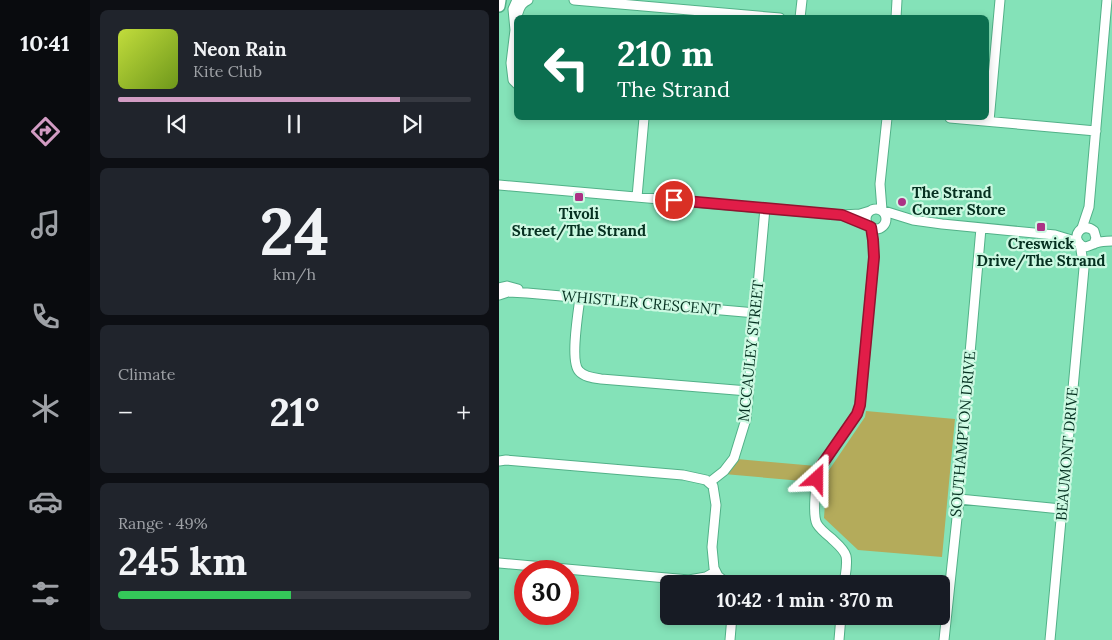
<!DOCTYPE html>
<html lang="en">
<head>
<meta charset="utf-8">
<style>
  :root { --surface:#171b24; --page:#20242c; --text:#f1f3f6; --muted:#9ea1a6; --line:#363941; --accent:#d29cc3 }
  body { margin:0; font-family:Lora,serif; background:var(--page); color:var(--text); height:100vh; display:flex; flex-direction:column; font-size:19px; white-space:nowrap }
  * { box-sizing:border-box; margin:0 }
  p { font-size:16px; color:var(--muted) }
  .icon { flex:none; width:28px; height:28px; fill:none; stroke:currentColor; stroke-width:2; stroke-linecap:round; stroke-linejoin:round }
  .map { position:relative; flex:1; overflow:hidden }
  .side { display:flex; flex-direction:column; gap:10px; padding:10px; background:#0d0f14; width:409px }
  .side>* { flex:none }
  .guide { position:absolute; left:15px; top:15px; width:475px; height:105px; border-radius:8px; box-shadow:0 2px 8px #0003; background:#0b6e4f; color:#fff; overflow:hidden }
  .speed { position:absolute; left:15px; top:560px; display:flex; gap:10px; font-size:25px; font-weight:700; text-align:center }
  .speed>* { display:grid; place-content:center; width:65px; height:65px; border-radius:50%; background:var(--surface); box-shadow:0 2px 8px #0003; line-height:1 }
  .speed .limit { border:8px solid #d22; background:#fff; color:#111 }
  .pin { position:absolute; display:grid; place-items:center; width:42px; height:42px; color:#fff; margin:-21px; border:2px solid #fff; border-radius:50%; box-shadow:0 1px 5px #0007 }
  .me { position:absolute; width:55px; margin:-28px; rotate:24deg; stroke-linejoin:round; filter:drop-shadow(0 0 4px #0008) }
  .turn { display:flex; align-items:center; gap:18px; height:105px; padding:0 20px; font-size:22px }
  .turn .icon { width:65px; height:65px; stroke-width:2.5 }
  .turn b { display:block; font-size:35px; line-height:42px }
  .big { font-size:38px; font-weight:700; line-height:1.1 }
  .side .tile { flex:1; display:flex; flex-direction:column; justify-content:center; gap:8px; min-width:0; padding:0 18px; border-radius:8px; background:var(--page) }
  .side .dial { align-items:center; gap:0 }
  .dial b { font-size:65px; line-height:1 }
  .song { display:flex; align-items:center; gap:15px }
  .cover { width:60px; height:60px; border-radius:8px; background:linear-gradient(135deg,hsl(70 70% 55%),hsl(80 70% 35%)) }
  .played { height:5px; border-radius:2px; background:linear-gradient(90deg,var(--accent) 80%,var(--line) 80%) }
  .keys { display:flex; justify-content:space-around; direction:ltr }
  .heat { display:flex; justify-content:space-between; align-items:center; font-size:28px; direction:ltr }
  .charge { height:8px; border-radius:4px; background:linear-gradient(90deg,#34c759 49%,var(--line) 0) }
  .trip { position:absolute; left:161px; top:575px; width:290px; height:50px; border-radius:8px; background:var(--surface); box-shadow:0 2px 8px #0003; font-weight:700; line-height:50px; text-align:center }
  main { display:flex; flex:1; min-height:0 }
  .tabs { display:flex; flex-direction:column; width:90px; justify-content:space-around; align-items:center; background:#090b0e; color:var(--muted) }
  .tabs .icon { width:35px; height:35px }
  .tabs .on { color:var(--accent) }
  .tabs b { font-size:22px; color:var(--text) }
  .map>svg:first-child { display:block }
  .green { fill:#b4ab5b }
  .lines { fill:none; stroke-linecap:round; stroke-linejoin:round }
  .minor-casing { stroke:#52b188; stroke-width:11 }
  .major-casing { stroke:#52b188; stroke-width:14 }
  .minor { stroke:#fff; stroke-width:9 }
  .major { stroke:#fff; stroke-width:11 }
  .route-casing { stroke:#92132f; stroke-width:12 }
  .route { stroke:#e11d48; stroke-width:9 }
  .poi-dot { fill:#ac3285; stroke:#ccf9e2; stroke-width:2 }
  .labels { text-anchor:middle; stroke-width:4.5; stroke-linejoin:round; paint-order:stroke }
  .poi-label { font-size:15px; font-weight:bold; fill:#053020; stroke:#ccf9e2 }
  .street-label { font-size:15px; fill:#053020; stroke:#ccf9e2 }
</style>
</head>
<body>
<main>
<nav class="tabs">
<b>10:41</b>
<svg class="icon on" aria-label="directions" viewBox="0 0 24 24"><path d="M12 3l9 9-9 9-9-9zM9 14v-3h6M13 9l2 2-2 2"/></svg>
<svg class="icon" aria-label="music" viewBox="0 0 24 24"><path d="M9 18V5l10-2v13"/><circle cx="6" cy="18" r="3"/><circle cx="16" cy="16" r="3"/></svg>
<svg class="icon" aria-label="phone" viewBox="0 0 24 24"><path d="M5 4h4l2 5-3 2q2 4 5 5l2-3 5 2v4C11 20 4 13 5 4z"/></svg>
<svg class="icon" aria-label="climate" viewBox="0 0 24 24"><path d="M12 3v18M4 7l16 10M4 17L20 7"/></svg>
<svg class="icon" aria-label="car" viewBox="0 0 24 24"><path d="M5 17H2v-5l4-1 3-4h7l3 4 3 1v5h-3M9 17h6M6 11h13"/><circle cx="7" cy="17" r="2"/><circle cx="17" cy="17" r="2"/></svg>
<svg class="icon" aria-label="filters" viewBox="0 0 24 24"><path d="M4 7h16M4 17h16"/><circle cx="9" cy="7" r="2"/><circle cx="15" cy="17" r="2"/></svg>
</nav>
<section class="side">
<div class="tile">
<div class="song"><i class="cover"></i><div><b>Neon Rain</b><p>Kite Club</p></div></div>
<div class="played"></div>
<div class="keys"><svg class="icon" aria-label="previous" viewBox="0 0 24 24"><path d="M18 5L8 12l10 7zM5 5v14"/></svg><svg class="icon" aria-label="pause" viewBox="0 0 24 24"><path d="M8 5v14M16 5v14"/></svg><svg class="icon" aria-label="next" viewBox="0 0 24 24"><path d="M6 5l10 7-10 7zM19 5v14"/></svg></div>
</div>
<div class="tile dial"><b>24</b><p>km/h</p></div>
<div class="tile"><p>Climate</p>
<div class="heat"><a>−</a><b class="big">21°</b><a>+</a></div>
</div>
<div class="tile"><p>Range · 49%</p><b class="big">245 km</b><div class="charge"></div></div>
</section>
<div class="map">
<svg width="614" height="640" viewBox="0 0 614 640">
  <rect width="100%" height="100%" fill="#84e2b8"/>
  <path class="green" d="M 367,411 L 456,419 L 443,557 L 359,550 L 325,518 L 328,473 L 366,417 Z
    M 238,459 L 317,466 L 315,471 L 315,482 L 225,474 Z"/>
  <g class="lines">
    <g class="minor-casing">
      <path id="minor" d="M 75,0 L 281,18
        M 19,13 C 21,6 23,3 29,0
        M 301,18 L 303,0
        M 397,18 L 398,0
        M 18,84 L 14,80 L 12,63 L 16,30 L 14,9 L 18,0
        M 451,118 L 597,131
        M 490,121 L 501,0
        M 0,185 L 343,215 L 361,214 L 371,211
        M 138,197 L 145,118
        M367 219a10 10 0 1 1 20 0a10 10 0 1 1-20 0Z
        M 383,210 L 381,184 L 388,118
        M 385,211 L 414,220 L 443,224 L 556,235 L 579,242
        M 345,216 L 370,226
        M 583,228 L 590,207 L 608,0
        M 595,244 L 597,238 L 595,231 C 583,221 571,237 582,245 C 587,249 591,245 597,243 C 602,241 608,241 614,241
        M 0,288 L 8,286 L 19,289
        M 0,295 L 9,292 L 28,293 L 257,313
        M 81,298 C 79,313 71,362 80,371 C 85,377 95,378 102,379 L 249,391
        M 0,461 L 7,460 L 184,475 L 207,480 L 214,486 L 217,505 L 213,547 L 215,568 L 219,576 L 229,584
        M 211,482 L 225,471 L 235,458 L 247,419 L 266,208
        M 460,499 L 562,509
        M 0,563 L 190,580 L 207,577 L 216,572
        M 345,584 C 346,575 349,565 347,556 C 345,549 337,543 332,538 C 327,534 321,529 318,524 C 313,515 317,480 320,469 L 358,414 L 361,405 L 375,257 L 374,240 L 372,227
        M 231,640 L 233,616
        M 340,640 L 342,616
        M 445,640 L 460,499 L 459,490 L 482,228
        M 551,640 L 583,290 L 585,268 L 581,244"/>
    </g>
    <g class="major-casing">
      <path id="major" d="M 0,6 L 1,0"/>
    </g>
    <use href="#minor" class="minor"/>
    <use href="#major" class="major"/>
  </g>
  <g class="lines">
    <g class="route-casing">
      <path id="route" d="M 175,200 L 343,215 L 372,227 L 374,240 L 375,257 L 361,405 L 358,414 L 322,466 L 318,479"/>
    </g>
    <use href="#route" class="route"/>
  </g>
  <g class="poi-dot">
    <rect x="75" y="192" width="10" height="10" rx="2.5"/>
    <circle cx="403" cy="202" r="5"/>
    <rect x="537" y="222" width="10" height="10" rx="2.5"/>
  </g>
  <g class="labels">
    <g class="poi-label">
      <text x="413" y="198" text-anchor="start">The Strand<tspan x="413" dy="17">Corner Store</tspan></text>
      <text x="80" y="219">Tivoli<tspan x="80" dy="17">Street/The Strand</tspan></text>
      <text x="542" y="249">Creswick<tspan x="542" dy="17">Drive/The Strand</tspan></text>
    </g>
    <g class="street-label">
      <text transform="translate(142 303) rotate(5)" y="5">WHISTLER CRESCENT</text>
      <text transform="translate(252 351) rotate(-84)" y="5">MCCAULEY STREET</text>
      <text transform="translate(464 434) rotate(-85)" y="5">SOUTHAMPTON DRIVE</text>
      <text transform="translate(568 454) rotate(-85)" y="5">BEAUMONT DRIVE</text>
    </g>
  </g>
</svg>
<div class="speed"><div class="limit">30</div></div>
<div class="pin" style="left:175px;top:200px;background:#d93025"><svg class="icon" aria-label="arrive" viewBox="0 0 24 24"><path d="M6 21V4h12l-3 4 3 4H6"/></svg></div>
<svg class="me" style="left:318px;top:479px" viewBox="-20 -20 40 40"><path d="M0-17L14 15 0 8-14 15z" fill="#e11d48" stroke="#fff" stroke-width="4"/></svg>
<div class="trip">10:42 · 1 min · 370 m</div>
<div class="guide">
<div class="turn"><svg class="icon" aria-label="left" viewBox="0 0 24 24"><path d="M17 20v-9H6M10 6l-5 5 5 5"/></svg><div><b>210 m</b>The Strand</div></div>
</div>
</div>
</main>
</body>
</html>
